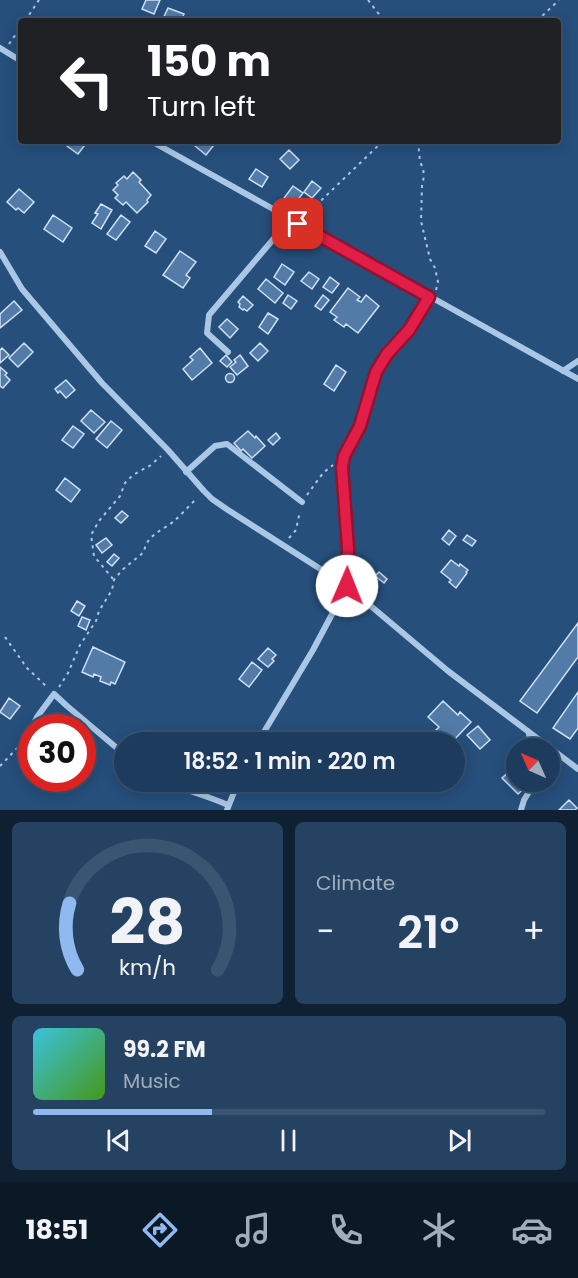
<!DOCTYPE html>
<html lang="en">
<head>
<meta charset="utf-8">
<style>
  :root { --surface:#1c3b5d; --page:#254263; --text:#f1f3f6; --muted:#a0adbc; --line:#3a5572; --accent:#90b9f0 }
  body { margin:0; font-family:Poppins,sans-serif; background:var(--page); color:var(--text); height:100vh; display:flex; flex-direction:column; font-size:22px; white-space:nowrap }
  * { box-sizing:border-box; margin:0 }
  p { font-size:20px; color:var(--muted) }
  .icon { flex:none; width:33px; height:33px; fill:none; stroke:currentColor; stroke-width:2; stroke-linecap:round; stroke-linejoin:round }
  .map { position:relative; height:810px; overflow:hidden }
  .side { display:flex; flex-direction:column; gap:12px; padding:12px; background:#0f2033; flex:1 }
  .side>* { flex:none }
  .top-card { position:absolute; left:18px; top:18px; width:543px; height:126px; border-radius:6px; box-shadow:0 3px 15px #0003,0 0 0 2px var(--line); background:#202124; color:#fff; overflow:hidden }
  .needle { width:39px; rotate:315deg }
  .controls { position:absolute; left:506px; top:738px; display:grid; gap:12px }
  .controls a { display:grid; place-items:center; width:54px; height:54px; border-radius:50%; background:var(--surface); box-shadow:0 3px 15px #0003,0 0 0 2px var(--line); font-size:30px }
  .speed { position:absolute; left:18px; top:714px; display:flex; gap:12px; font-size:30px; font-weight:700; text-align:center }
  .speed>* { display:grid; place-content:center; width:78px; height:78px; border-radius:50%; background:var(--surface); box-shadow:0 3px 15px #0003,0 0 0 2px var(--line); line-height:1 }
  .speed .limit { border:9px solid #d22; background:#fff; color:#111 }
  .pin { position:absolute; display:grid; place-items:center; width:51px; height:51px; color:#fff; margin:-26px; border-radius:12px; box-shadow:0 3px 9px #0006 }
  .me { position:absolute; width:66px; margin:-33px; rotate:1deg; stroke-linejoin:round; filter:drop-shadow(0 0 4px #0008) }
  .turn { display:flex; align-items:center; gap:21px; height:126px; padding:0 30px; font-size:27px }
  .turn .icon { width:78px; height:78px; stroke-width:2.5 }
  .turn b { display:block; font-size:42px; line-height:51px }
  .big { font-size:45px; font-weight:600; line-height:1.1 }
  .side .widget { flex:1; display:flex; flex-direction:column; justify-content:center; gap:9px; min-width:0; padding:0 21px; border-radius:9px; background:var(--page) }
  .side .dial { align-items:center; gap:0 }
  .dial svg { height:156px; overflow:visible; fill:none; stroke:var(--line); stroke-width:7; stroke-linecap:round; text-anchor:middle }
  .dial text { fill:var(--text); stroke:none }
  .song { display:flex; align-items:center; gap:18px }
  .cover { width:72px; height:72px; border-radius:9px; background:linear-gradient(135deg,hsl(190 70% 55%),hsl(100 70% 35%)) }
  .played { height:6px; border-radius:3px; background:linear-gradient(90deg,var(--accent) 35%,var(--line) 35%) }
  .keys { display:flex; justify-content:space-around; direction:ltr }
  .heat { display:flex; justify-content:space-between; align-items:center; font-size:33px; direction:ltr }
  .side .tiles { flex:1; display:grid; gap:12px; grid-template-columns:1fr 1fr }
  .widget:last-child { grid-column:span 2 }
  .trip { position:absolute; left:114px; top:732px; width:351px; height:60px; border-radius:30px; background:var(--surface); box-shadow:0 3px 15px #0003,0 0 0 2px var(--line); font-weight:600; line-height:60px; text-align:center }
  .dock { display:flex; height:96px; justify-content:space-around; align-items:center; background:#0b1825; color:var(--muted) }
  .dock .icon { width:42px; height:42px }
  .dock .on { color:var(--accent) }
  .dock b { font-size:27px; color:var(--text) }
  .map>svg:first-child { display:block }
  .building { fill:#527ba7; stroke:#cde0f4; stroke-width:1.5 }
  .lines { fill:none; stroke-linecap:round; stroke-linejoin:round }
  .path { stroke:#aac7e5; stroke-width:2; stroke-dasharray:3 4.5; stroke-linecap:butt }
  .minor { stroke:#aac7e5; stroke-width:6 }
  .route-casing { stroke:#92132f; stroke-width:15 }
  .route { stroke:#e11d48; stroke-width:10 }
</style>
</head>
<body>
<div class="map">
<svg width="578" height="810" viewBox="0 0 578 810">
  <rect width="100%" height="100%" fill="#264f7c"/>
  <path class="building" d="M 146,0 L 160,0 L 154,14 L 142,9 Z
    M 168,8 L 184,14 L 181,21 L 162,21 Z
    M 60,141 L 88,141 L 78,154 Z
    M 199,141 L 208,141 L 214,145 L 206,155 L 195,146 Z
    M 289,150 L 299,160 L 290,169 L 280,159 Z
    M 256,169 L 268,177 L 262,187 L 249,179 Z
    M 133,172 L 141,180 L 139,182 L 151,195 L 147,200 L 148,202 L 137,213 L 126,202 L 123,205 L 115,198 L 118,195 L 113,190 L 118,185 L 116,183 L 124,176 L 127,179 Z
    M 312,181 L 321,188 L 312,198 L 304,192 Z
    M 293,186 L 303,193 L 294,205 L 284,198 Z
    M 19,189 L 34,202 L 24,213 L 18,208 L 16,210 L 7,202 Z
    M 101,204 L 112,210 L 101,229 L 92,223 L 98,214 L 95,213 Z
    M 53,215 L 72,228 L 63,242 L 44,229 Z
    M 121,215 L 130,222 L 116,240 L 107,234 Z
    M 155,231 L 166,239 L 156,253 L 145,246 Z
    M 180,251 L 196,262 L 186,275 L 190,278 L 183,288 L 163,275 Z
    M 282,264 L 294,272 L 285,285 L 274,277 Z
    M 309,272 L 319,279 L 312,289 L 301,281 Z
    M 330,277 L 339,284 L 332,293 L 323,287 Z
    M 266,279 L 283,293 L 275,303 L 258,289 Z
    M 348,288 L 360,297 L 357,300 L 361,302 L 366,295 L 379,306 L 358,333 L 346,324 L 344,327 L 334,320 L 337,317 L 330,312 Z
    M 288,295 L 297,301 L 291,309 L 283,303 Z
    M 323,295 L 329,300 L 321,310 L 315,306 Z
    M 243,296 L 253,305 L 247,311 L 244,309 L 243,310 L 239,307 L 240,304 L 238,302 Z
    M 14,301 L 22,310 L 0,328 L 0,314 Z
    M 268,313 L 278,319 L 268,334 L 259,327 Z
    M 227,319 L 238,329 L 230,338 L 219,327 Z
    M 24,343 L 33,352 L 18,367 L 9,358 Z
    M 260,343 L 268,351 L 258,361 L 250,353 Z
    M 2,348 L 9,355 L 0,363 L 0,350 Z
    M 200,348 L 212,363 L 192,380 L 183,369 L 193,360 L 190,357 Z
    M 226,355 L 232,362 L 227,367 L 220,361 Z
    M 240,355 L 248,366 L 237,375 L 230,367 L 236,362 L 234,360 Z
    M 336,365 L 346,372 L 334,391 L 324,384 Z
    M 0,367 L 7,373 L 5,375 L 10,380 L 3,388 L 0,386 Z
    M225.5 378a4.5 4.5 0 1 1 9 0a4.5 4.5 0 1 1-9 0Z
    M 66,380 L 75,390 L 66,398 L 60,391 L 58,393 L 55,389 Z
    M 91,410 L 105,422 L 94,433 L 81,421 Z
    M 111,421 L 122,430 L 107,448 L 96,439 Z
    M 73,426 L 84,434 L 73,448 L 62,440 Z
    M 248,431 L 255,438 L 256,436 L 265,446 L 252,458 L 243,449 L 241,451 L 234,443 Z
    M 276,433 L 280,438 L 273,445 L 268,440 Z
    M 65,478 L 80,490 L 71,502 L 56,490 Z
    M 122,511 L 128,516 L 121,523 L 115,518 Z
    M 449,530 L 456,536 L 449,545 L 442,539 Z
    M 467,535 L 476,541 L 472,546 L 463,540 Z
    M 106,538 L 112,545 L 102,553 L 96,545 Z
    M 114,554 L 119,558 L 112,566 L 107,562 Z
    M 451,560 L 459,566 L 460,564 L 468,570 L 466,572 L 467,573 L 456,588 L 449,582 L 451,580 L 441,572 Z
    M 379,572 L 387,579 L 384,583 L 375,576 Z
    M 77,601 L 85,606 L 79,616 L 71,611 Z
    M 82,617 L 90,620 L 86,630 L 78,626 Z
    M 578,623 L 578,657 L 537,713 L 520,701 Z
    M 93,647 L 125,662 L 115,684 L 111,682 L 110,685 L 100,681 L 101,677 L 94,674 L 93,677 L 82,672 Z
    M 268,648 L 276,655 L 272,659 L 274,661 L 268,667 L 258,659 Z
    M 252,662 L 262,670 L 249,687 L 239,679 Z
    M 578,692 L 578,728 L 570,739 L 553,728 Z
    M 9,698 L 20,706 L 10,719 L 0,712 Z
    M 443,701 L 458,715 L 460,712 L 471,722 L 453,741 L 447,735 L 445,738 L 436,730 L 439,727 L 428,717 Z
    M 478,726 L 490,740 L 480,749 L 467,735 Z
    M 32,755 L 32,769 L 29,771 L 23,766 Z
    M 512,769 L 516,773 L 516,782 L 525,782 L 528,785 L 518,794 L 502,778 Z
    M 569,800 L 577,808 L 575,810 L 559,810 Z"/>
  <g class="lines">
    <path class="path" d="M 368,0 L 378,13 L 386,21
      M 25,21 L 39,0
      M 537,21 L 559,0
      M 9,44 L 21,27
      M 418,141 L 420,162 L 423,168 L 424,176 L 422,186 L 421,221 L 430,259 L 435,268 L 438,282 L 436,290
      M 305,216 L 383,141
      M 307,495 L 323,473 L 333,465
      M 289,538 L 296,530 L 300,511
      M 113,579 L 94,556 L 91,535 L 99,521 L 120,496 L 125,483 L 133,475 L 151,465 L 161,456
      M 5,637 L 27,668 L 47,687
      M 59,687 L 68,673 L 80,645 L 96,621 L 99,611 L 112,590 L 114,580 L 122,570 L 144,552 C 146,536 161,531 173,522 C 181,515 189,506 197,498
      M 0,766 L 27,738"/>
    <path class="minor" d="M 0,48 L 21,61
      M 151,141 L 578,379
      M 0,252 L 22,289 L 102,383 L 168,450 L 204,491 L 212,499 L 228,510 L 347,586 L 448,671 L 578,769
      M 228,352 L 207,333 L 209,315 L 276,236 L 298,224
      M 563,371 L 578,361
      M 186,472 L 215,446 L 227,444 L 302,502
      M 32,728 L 37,717 L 54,694 L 67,706 L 124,754
      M 529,734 L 532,748
      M 258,742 L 313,650 L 347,586 L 348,548 L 342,467 L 344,456 L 360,426 L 376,372 L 388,354 L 409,330 L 429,297
      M 167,782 C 187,791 208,796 228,805
      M 227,810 L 238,782
      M 521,810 L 524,800 L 535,782"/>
  </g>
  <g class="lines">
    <g class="route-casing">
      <path id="route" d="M 298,224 L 429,297 L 409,330 L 387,354 L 376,372 L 360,426 L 344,456 L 342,467 L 348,548 L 347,586"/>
    </g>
    <use href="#route" class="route"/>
  </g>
</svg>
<div class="controls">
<a><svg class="needle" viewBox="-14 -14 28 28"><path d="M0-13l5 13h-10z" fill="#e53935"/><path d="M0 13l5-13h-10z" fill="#a0adbc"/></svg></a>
</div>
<div class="speed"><div class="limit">30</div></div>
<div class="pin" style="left:298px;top:224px;background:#d93025"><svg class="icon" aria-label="arrive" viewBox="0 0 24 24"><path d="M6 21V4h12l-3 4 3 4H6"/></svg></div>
<svg class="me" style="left:347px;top:586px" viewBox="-20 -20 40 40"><circle r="19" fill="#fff"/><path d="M0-13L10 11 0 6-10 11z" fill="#e11d48"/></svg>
<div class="trip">18:52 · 1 min · 220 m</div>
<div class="top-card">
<div class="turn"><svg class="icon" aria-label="left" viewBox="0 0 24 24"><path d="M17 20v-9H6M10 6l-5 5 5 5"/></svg><div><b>150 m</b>Turn left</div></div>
</div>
</div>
<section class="side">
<div class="tiles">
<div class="widget dial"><svg viewBox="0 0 100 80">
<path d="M14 69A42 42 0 1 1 86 69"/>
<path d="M14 69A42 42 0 0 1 10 35" stroke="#90b9f0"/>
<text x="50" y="56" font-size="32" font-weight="700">28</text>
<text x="50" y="72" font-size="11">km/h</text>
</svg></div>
<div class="widget"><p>Climate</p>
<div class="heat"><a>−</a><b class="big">21°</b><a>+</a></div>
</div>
<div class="widget">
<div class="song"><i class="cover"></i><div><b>99.2 FM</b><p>Music</p></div></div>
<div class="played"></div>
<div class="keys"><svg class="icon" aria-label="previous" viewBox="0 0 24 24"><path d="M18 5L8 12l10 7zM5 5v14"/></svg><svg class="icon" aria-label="pause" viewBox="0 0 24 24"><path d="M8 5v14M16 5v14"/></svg><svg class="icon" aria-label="next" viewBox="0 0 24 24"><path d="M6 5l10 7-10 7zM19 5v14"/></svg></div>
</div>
</div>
</section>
<nav class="dock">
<b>18:51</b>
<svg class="icon on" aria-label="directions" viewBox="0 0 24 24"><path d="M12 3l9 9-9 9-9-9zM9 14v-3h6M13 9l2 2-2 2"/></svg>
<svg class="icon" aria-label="music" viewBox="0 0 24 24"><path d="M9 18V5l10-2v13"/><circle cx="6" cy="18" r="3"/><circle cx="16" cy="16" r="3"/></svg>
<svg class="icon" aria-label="phone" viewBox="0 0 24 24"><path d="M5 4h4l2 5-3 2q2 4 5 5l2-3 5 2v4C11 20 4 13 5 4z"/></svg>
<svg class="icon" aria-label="climate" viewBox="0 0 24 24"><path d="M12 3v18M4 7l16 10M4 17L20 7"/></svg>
<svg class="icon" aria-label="car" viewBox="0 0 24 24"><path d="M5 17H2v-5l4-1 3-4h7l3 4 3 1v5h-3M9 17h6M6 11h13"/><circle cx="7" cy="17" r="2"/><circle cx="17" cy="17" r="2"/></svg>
</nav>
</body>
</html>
